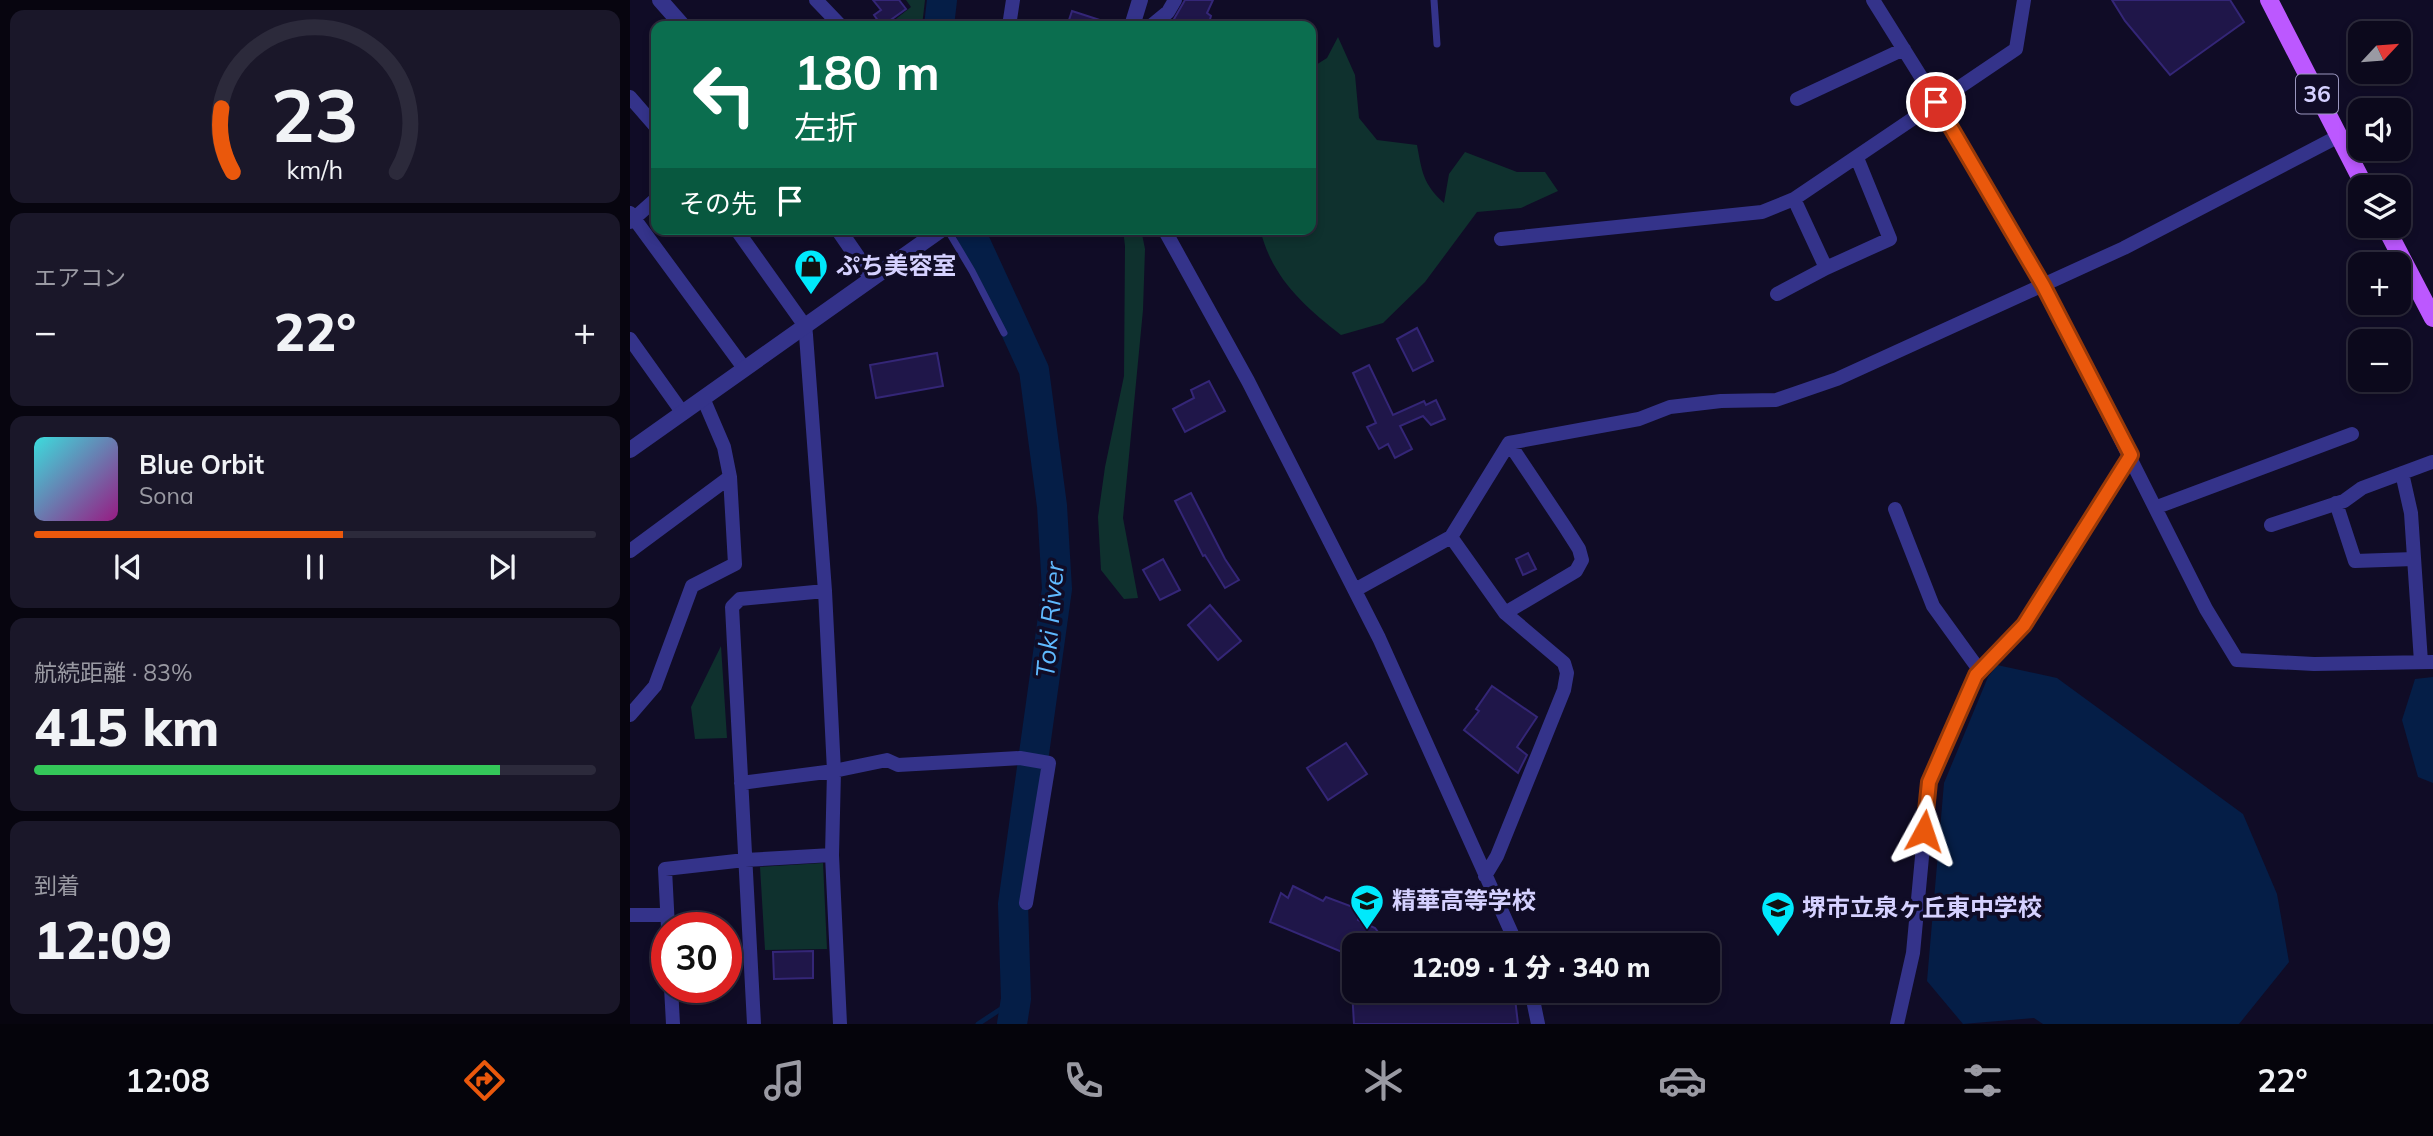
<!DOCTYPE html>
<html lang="ja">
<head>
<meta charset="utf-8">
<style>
  :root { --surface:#0c091c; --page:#1a1729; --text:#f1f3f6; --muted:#9a9aa3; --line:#2c2a3b; --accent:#ea580c }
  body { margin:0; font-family:Mulish,"Noto Sans JP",sans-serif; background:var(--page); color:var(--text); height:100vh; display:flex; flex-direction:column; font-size:26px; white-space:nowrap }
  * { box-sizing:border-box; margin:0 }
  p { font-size:23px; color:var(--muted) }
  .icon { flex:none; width:38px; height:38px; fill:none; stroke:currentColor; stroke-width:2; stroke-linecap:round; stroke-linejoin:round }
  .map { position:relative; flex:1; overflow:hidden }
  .panel { display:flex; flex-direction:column; gap:10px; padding:10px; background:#07050f; width:630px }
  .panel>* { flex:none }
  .banner { position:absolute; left:21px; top:21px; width:665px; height:214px; border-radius:14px; box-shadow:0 4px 10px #0003,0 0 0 2px var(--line); background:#0b6e4f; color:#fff; overflow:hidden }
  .needle { width:46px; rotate:64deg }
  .buttons { position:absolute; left:1718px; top:21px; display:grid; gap:14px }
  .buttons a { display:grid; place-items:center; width:63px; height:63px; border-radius:14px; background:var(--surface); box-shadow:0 4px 10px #0003,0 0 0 2px var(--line); font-size:35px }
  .speed { position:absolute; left:21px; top:912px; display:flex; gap:14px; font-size:35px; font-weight:700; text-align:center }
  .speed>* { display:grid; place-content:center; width:91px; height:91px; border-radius:50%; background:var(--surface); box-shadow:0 4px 10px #0003,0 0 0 2px var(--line); line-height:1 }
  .speed .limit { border:10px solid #d22; background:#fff; color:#111 }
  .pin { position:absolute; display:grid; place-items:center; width:60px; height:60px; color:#fff; margin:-30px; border:4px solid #fff; border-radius:50%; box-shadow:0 2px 7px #0007 }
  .me { position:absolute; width:77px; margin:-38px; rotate:5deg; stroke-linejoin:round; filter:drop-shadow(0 0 5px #0008) }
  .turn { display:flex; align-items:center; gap:24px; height:147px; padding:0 28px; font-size:32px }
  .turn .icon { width:91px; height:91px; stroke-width:2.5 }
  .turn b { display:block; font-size:49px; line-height:60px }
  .then { display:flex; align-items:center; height:66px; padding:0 28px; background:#0003; gap:14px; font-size:26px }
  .big { font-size:52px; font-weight:800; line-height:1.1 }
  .panel .tile { flex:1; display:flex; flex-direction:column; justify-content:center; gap:10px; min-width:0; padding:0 24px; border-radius:14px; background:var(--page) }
  .panel .dial { align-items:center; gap:0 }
  .dial svg { height:182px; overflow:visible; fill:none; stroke:var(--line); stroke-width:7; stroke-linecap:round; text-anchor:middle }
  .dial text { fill:var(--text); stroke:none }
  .song { display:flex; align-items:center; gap:21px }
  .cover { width:84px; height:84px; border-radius:10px; background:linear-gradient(135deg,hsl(180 70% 55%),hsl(310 70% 35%)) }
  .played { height:7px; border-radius:4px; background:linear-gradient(90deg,var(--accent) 55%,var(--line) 55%) }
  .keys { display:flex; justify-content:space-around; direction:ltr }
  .heat { display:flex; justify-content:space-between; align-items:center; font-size:38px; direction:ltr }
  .charge { height:10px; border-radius:5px; background:linear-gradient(90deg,#34c759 83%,var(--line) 0) }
  .trip { position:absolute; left:712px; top:933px; width:378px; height:70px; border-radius:14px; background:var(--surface); box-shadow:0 4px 10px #0003,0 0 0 2px var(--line); font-weight:800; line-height:70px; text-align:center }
  .dock { display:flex; height:112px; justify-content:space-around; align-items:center; background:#05040b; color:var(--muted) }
  .dock .icon { width:49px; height:49px }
  .dock .current { color:var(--accent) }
  .dock b { font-size:32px; color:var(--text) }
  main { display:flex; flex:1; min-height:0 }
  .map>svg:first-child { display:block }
  .green { fill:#0f312e }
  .water { fill:#051e47 }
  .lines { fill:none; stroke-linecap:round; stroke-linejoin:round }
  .stream { stroke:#051e47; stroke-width:5 }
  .river { stroke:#051e47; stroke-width:30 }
  .building { fill:#1f1649; stroke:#342677; stroke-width:2 }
  .service { stroke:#34338a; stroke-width:7 }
  .minor { stroke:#34338a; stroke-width:14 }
  .tertiary { stroke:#34338a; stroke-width:16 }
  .primary { stroke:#bc58ff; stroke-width:18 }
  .route-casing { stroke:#983908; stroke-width:18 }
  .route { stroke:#ea580c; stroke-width:12 }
  .labels { text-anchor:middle; stroke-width:7; stroke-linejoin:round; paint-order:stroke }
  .shield { fill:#100c26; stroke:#9a96be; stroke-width:2 }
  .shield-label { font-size:23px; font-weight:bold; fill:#d5d1ff }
  .poi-label { font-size:24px; font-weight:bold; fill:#d5d1ff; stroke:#100c26; text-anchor:start }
  .water-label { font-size:26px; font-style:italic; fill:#5fb9ff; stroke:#100c26 }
</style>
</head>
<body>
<main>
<section class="panel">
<div class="tile dial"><svg viewBox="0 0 100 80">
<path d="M14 69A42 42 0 1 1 86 69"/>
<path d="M14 69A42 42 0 0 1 9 41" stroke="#ea580c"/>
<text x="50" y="56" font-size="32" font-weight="700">23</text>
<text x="50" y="72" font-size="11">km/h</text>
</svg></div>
<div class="tile"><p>エアコン</p>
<div class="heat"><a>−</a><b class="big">22°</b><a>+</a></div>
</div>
<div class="tile">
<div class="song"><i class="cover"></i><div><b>Blue Orbit</b><p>Sona</p></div></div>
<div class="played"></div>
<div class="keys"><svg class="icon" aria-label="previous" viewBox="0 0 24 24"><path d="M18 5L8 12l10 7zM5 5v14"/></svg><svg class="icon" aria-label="pause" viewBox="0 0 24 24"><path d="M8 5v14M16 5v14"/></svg><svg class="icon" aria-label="next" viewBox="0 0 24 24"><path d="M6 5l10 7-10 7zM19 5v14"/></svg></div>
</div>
<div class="tile"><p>航続距離 · 83%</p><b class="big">415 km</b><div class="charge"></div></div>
<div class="tile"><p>到着</p><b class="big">12:09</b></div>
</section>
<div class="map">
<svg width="1803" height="1024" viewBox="0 0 1803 1024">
  <rect width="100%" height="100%" fill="#100c26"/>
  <path class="green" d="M 276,0 L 295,0 L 292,26 L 257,26 L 281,7 Z
    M 708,37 L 725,75 L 729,118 L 747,140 L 787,145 C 792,172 793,184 814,203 L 819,174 L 835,152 L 887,172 L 915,172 L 928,191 L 891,208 L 847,212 L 795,282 L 753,323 L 711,335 C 673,305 642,278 630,229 L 681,229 L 681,68 L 697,58 Z
    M 493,229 L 511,229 L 515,249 L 513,310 L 493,518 L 508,598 L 494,599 L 471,570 L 468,517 L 475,467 L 494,376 L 495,246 Z
    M 91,646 L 97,738 L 65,739 L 61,707 Z
    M 193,863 L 197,949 L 135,950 L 130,867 Z"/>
  <path class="water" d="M 1367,665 L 1427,678 L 1613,814 L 1647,894 L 1659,962 L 1609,1024 L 1413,1024 L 1404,1018 L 1333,1024 L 1297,981 L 1314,783 L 1358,677 Z
    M 1803,677 L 1803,783 L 1788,777 L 1772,720 L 1785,679 Z"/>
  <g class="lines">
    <path class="stream" d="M 348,1024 L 386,999"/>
    <path class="river" d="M 309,26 L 312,0
      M 339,229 L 404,370 L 422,506 L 427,589 L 383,904 L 386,999 L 382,1024"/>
  </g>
  <path class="building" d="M 243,0 L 269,0 L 276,9 L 252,26 L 244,15 L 251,10 Z
    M 555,0 L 583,0 L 577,13 L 581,16 L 578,26 L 540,26 Z
    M 1482,0 L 1600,0 L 1614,22 L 1540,75 L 1495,21 Z
    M 442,11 L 479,23 L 479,26 L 437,26 Z
    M 787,328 L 803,361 L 783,371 L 767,339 Z
    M 307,353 L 313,386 L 246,398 L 240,365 Z
    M 739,365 L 763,415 L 794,401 L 796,405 L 806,400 L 815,419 L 801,425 L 793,416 L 770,426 L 782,449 L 765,458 L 758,444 L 749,449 L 737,427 L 746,423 L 723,373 Z
    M 579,381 L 595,411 L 555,432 L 543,409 L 564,398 L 561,390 Z
    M 561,493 L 595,559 L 609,580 L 595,588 L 575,555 L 573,556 L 545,501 Z
    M 898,553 L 906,569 L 893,575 L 886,559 Z
    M 533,559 L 550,590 L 530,600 L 513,570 Z
    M 580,605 L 611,641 L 588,660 L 558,625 Z
    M 862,686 L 907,717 L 887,747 L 897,755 L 888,773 L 834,730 L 849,711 L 846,709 Z
    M 716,743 L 737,774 L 698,800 L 677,768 Z
    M 663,886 L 693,901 L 696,897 L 731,910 L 728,920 L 745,928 L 758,945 L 724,945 L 724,957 L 640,922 L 651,893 L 658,898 Z
    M 183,951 L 183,978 L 144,979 L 143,952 Z
    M 722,990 L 884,990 L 888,1024 L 724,1024 Z"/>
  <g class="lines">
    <path class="service" d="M 804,0 L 807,44
      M 317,229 L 342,271 L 374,333"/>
    <path class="minor" d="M 186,0 L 211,26
      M 1243,0 L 1306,101 L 1413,285 L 1576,609 L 1607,660 L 1684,664 L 1803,662
      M 379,26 L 383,0
      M 521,26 L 538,12 L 545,0
      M 0,97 L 26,127
      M 1167,99 L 1274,49
      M 1164,199 L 1196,268
      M 0,213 L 114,368
      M 0,222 L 26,199
      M 106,229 L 175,326 L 176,335 L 195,591 L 204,771 L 202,855 L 210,1024
      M 534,229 L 618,381 L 749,638 L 887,945
      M 871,239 L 1132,212 L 1164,199 L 1386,49 L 1394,0
      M 1147,294 L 1196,268 L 1260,239 L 1227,158
      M 0,339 L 52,412
      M 1772,473 L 1781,513 L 1791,662
      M 1706,503 L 1725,561 L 1784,559
      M 1527,507 L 1722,434
      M 1265,509 L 1303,606 L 1350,671
      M 1641,525 L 1714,501 L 1732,488 L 1802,462
      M 821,537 L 875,613 L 934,663 L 937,673 L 934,690 L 867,856 L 855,876
      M 0,551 L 100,477
      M 725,590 L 821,537 L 879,443 L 1009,419 L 1040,407 L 1091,401 L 1146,400 L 1207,379 L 1494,248 L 1709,136
      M 875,613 L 946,571 L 952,560 L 949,549 L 935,527 L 879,443
      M 0,715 L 25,686 L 62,586 L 105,564 L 100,477 L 94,447 L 73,398
      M 111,783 L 204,771 L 257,760 L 268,765 L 390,758 L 419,763 L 396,903
      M 0,915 L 37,915
      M 38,928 L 35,869 L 115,860 L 202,855
      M 41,987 L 43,1024
      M 901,990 L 908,1024
      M 124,1024 L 102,607 L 110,599 L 195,591
      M 1267,1024 L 1283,953 L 1299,782 L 1346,675 L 1394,625 L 1501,455"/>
    <path class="tertiary" d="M 30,0 L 53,26
      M 502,26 L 510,0
      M 208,229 L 241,277
      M 0,450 L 312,229"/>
    <path class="primary" d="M 1639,0 L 1735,187
      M 1755,226 L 1803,318"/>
  </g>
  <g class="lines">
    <g class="route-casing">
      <path id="route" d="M 1294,831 L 1299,782 L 1346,675 L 1394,625 L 1501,455 L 1413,285 L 1306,102"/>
    </g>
    <use href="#route" class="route"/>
  </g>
  <defs>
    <g id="shop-pin" transform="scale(1.75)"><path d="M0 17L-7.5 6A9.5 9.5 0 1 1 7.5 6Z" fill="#00e9fc" stroke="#100c26"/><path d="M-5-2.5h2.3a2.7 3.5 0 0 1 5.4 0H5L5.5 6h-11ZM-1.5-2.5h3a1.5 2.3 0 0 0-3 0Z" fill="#111"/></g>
    <g id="school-pin" transform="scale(1.75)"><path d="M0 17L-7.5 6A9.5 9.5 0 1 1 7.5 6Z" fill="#00e9fc" stroke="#100c26"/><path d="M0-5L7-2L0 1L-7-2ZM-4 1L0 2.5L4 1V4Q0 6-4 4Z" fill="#111"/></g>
  </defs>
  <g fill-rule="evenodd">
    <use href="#shop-pin" x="181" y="266"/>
    <use href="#school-pin" x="737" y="901"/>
    <use href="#school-pin" x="1148" y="908"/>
  </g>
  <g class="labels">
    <rect class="shield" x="1666" y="74.5" width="42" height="39" rx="5"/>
    <g class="shield-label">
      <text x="1687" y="102">36</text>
    </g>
    <g class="poi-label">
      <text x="206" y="274">ぷち美容室</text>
      <text x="762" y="909">精華高等学校</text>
      <text x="1172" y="916">堺市立泉ヶ丘東中学校</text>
    </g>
    <g class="water-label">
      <text transform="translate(420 620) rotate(-85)" y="9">Toki River</text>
    </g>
  </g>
</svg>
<div class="buttons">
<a><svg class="needle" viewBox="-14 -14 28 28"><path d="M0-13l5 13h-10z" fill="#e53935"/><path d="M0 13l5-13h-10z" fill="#9a9aa3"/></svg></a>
<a><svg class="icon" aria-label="sound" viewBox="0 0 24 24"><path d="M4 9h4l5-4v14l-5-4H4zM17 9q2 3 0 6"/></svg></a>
<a><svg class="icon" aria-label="layers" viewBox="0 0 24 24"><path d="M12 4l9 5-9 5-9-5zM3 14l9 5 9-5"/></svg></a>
<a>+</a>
<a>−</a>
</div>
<div class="speed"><div class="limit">30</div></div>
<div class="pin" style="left:1306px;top:102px;background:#d93025"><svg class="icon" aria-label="arrive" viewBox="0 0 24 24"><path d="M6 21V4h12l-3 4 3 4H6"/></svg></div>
<svg class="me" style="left:1294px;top:831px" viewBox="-20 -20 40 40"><path d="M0-17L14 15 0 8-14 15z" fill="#ea580c" stroke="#fff" stroke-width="4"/></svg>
<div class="trip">12:09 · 1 分 · 340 m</div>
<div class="banner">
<div class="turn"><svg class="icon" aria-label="left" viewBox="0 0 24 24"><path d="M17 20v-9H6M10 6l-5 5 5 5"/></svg><div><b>180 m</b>左折</div></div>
<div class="then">その先<svg class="icon" aria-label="arrive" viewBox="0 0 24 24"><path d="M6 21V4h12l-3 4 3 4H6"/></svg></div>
</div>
</div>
</main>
<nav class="dock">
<b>12:08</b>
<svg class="icon current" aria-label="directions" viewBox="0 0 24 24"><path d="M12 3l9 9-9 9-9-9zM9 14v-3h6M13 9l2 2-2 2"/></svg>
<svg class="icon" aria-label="music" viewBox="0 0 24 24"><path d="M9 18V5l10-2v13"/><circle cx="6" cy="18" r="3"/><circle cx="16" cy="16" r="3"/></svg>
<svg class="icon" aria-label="phone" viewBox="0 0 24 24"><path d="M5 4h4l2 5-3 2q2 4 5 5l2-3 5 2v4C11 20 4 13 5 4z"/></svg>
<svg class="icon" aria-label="climate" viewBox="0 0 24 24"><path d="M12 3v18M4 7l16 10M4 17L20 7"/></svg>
<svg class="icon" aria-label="car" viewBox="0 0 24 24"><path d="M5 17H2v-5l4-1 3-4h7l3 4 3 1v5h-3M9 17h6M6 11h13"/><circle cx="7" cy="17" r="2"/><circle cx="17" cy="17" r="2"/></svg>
<svg class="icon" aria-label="filters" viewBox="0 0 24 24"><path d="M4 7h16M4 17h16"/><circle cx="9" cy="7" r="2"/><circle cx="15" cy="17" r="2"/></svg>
<b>22°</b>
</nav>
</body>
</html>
